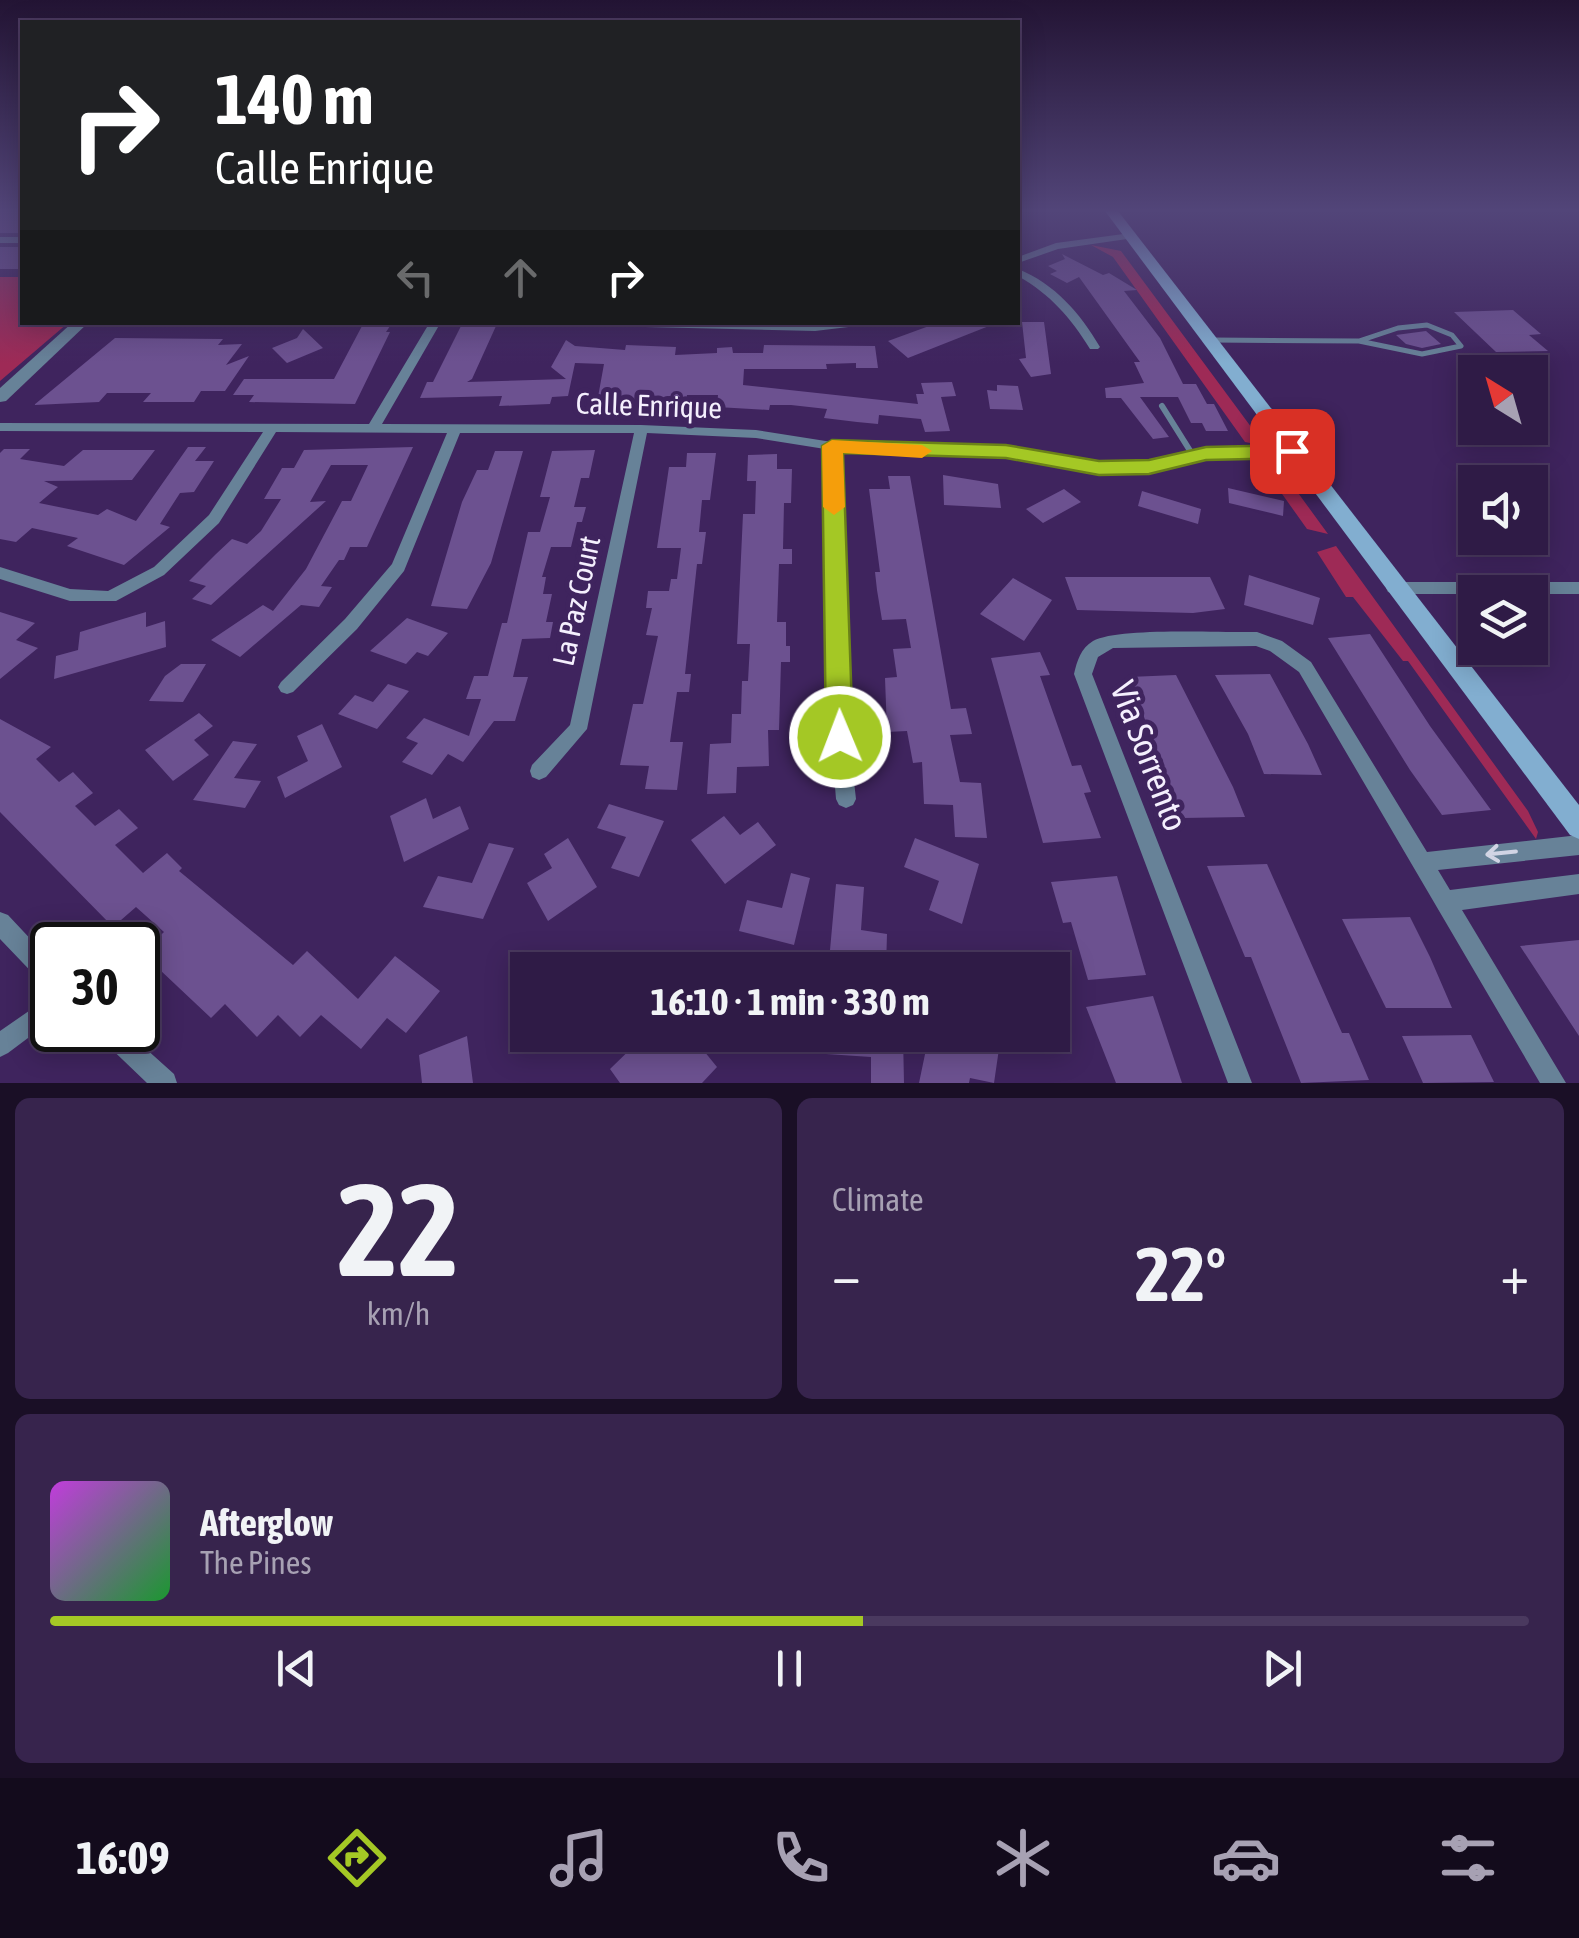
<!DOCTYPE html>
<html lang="en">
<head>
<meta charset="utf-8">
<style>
  :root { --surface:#2f1b46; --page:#37244d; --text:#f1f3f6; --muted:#a7a1b3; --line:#4a395f; --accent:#a4c825 }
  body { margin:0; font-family:"Asap Condensed",sans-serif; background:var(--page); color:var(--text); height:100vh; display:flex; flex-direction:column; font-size:38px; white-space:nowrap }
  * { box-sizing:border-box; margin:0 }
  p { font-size:32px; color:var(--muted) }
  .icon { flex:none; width:55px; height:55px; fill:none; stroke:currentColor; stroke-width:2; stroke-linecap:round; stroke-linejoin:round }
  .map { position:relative; height:1083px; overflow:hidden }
  .side { display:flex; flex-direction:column; gap:15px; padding:15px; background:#1a0f26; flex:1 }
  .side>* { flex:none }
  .top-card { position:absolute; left:20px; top:20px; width:1000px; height:305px; border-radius:0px; box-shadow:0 5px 25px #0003,0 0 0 2px var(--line); background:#202124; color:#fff; overflow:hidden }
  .needle { width:65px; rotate:323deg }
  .fabs { position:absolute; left:1458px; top:355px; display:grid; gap:20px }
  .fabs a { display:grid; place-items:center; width:90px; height:90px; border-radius:0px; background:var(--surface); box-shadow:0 5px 25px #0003,0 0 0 2px var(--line); font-size:50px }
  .speed { position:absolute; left:30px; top:922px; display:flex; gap:20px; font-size:50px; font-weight:700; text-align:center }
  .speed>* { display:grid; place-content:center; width:130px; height:130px; border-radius:50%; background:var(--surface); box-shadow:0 5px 25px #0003,0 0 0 2px var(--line); line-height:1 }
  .speed .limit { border:5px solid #111; border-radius:15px; background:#fff; color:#111 }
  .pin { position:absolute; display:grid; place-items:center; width:85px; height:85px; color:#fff; margin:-42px; border-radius:20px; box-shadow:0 5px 15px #0006 }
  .me { position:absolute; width:110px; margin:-55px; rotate:359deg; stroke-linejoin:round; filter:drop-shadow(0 0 8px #0008) }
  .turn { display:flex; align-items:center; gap:35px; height:210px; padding:0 30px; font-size:45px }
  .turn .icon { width:130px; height:130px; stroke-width:2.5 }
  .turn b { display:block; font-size:70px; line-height:85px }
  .lanes { display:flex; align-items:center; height:95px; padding:0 30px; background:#0003; justify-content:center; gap:50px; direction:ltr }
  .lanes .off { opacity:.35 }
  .big { font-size:75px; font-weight:700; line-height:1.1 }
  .side .widget { flex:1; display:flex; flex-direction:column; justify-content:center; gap:15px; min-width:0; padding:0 35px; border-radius:15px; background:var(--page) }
  .side .dial { align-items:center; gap:0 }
  .dial b { font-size:130px; line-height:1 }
  .song { display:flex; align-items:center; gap:30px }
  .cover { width:120px; height:120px; border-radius:15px; background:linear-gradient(135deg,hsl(290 70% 55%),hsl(130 70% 35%)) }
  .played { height:10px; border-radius:5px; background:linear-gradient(90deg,var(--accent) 55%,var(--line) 55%) }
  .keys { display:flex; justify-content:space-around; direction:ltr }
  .heat { display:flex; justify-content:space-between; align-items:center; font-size:55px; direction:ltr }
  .side .tiles { flex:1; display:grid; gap:15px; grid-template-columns:1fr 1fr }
  .widget:last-child { grid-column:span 2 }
  .trip { position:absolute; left:510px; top:952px; width:560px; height:100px; border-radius:0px; background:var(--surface); box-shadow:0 5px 25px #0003,0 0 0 2px var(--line); font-weight:700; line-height:100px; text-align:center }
  .tabs { display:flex; height:160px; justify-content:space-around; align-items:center; background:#130b1c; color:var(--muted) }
  .tabs .icon { width:70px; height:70px }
  .tabs .on { color:var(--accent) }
  .tabs b { font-size:45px; color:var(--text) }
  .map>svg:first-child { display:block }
  .green { fill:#9e2a56 }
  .building { fill:#6c5190 }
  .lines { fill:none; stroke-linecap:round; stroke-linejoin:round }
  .service-far1 { stroke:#678298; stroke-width:5 }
  .service { stroke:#678298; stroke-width:6 }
  .minor { fill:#678298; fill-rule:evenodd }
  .tertiary { fill:#678298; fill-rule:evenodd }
  .secondary { fill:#82aed0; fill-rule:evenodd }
  .oneway { stroke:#d1d4e4 }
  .route { fill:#a4c825; stroke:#6b8218; stroke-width:2.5 }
  .slow { fill:#f59e0b }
  .labels { text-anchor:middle; stroke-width:10; stroke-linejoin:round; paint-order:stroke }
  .street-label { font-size:30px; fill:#f4effd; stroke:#3f245e }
  .near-street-label { font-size:35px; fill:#f4effd; stroke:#3f245e }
</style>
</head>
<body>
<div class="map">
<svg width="1579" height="1083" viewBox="0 0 1579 1083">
  <rect width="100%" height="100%" fill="#3f245e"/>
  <path class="green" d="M 1091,245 L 1121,251 L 1260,439 L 1255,444 L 1245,442 L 1113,257 Z
    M 0,277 L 22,277 L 22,322 L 68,323 L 0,381 Z
    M 1260,463 L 1285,475 L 1328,534 L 1307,529 Z
    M 1336,546 L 1528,811 L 1538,832 L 1536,839 L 1408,661 L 1403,661 L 1353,597 L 1346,597 L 1317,552 Z"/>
  <path class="building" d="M 0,212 L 22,212 L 22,233 L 0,233 Z
    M 0,247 L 22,247 L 22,269 L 0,269 Z
    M 1062,254 L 1103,275 L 1109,273 L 1137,290 L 1124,291 L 1160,338 L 1183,384 L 1196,384 L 1207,404 L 1214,404 L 1228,431 L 1206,431 L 1202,423 L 1191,423 L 1178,397 L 1140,397 L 1169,437 L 1153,439 L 1121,398 L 1106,398 L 1105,388 L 1144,383 L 1134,362 L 1140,362 L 1079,277 L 1067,283 L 1050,274 L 1057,271 L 1048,266 L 1065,259 Z
    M 1513,310 L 1541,334 L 1529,335 L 1548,351 L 1496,352 L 1454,312 Z
    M 940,322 L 994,324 L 908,358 L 888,341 Z
    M 1022,322 L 1044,322 L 1051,374 L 1031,377 L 1019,359 L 1026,358 Z
    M 362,326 L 390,326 L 386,332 L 390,332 L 355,404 L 249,402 L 254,395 L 233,395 L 244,379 L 334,379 Z
    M 461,326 L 496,326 L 472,379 L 467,382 L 566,379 L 551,367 L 566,340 L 575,346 L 625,350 L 626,345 L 676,347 L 675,355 L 717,353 L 717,348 L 732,347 L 733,353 L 763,353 L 764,345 L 875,346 L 878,368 L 856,368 L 856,363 L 826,364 L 827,369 L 744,369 L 743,385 L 918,404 L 916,394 L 924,394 L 921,383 L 952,382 L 956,396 L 941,397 L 950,431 L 925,432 L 921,419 L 879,415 L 878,424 L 857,422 L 824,418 L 827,409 L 791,405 L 770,405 L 769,410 L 717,407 L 718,395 L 687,395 L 685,408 L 616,406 L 618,397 L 598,397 L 604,364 L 575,363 L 568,396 L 552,397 L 550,404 L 499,406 L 502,396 L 420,398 L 427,382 L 433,382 Z
    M 303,329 L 323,348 L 287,363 L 272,348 L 297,338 Z
    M 1426,331 L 1441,344 L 1422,348 L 1406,344 L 1396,335 Z
    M 115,338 L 223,339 L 218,345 L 242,344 L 226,365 L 249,356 L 225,391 L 201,391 L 194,402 L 143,402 L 151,393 L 107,393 L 99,402 L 34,405 Z
    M 997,385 L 1018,386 L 1023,410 L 990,409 L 987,390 L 997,391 Z
    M 188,447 L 206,447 L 195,461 L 214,461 L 194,492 L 180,493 L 160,524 L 170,527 L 124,565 L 67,546 L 78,538 L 32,528 L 16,542 L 0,539 L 0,453 L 4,449 L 30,449 L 20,459 L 64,466 L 83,450 L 155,450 L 132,480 L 44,481 L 58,487 L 39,503 L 98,515 L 107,509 L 136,521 Z
    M 413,447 L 367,547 L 350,547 L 344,560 L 339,560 L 321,586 L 332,587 L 319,607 L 301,605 L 240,657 L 211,640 L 263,605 L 273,611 L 306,569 L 342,501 L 351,501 L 368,465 L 331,465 L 310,502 L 326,501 L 211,605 L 192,599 L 206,586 L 189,581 L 216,554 L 232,539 L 247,544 L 261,531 L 281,499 L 264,499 L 282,468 L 294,468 L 304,450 Z
    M 595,450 L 589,478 L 581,478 L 574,507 L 586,507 L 582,522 L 577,522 L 571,547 L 551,547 L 542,577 L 546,577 L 543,594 L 552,594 L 546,622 L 553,622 L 550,638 L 522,639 L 513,677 L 528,677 L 515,721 L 494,721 L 463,762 L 448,754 L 432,775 L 402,762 L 418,743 L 406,738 L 424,718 L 469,736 L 481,699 L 466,699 L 474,676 L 488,676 L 502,623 L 507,623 L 528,532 L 540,532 L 550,497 L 540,497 L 552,451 Z
    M 495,451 L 523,451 L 491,563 L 467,609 L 431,606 L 462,502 L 477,470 L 488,470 Z
    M 687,453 L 716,453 L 710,500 L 702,500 L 699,532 L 706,532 L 702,564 L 697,564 L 685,674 L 691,674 L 689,692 L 677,692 L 670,742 L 683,742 L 677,790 L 645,789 L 649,766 L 620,765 L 633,704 L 643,704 L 658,636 L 646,635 L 652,608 L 646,608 L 648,591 L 669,591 L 671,579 L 677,579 L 681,548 L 657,548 L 669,467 L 686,467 Z
    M 777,454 L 777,469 L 792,469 L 791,503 L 784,503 L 783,549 L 792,549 L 792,564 L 779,564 L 777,622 L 786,622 L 786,646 L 790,646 L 790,662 L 781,662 L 779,730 L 768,730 L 769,766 L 737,767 L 736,793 L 707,794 L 710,744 L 731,743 L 732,714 L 741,714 L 742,681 L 748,681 L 750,644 L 737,644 L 743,514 L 755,514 L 756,481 L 747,481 L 748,455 Z
    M 943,475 L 998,484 L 1001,508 L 944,505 Z
    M 888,476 L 910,476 L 951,709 L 966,708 L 972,734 L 950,735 L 960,782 L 981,783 L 987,838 L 955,837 L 953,805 L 924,804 L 922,762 L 913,763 L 907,731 L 887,732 L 885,678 L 897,677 L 893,649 L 911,648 L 906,619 L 882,620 L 877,590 L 875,572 L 880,572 L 869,489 L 890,489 Z
    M 1228,488 L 1284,501 L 1283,516 L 1229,503 Z
    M 1064,489 L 1081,502 L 1043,523 L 1026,509 Z
    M 1142,491 L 1201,509 L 1198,524 L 1138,506 Z
    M 1249,575 L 1320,598 L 1313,625 L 1244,605 Z
    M 1065,577 L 1210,577 L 1225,609 L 1193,613 L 1077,610 Z
    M 1013,578 L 1052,600 L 1024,641 L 980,614 Z
    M 0,612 L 35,623 L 16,640 L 38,648 L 0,679 Z
    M 146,612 L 146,627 L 165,621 L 166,647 L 54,679 L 56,656 L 78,650 L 80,632 Z
    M 407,618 L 448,633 L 428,656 L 417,652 L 406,664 L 370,651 Z
    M 1370,634 L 1430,726 L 1491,810 L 1442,815 L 1410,770 L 1328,638 Z
    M 1040,652 L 1050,675 L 1040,676 L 1072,766 L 1081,765 L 1091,792 L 1084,793 L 1101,838 L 1043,843 L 991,658 Z
    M 181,664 L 206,664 L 183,702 L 149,701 L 165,676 Z
    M 1270,674 L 1308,744 L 1322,775 L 1264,774 L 1248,734 L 1215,675 Z
    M 1176,675 L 1233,787 L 1245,817 L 1182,818 L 1129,677 Z
    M 388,684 L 409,691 L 377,729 L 338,714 L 355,695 L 373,702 Z
    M 199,713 L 213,726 L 194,740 L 209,755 L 173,781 L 145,750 Z
    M 0,719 L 51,747 L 36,759 L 59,782 L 73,772 L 93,793 L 75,806 L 95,826 L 119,809 L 138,828 L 115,845 L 143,873 L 167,853 L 182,868 L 179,871 L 293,965 L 307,951 L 358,999 L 395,956 L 440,991 L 406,1033 L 387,1018 L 361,1049 L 321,1015 L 300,1037 L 278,1015 L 257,1037 L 225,1004 L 211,1018 L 142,953 L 164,932 L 136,907 L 113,927 L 0,812 Z
    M 322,724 L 342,767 L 285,798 L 277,777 L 308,761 L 297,736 Z
    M 233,741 L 257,744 L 234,778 L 261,781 L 245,808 L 193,800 Z
    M 426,798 L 433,819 L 460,806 L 469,829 L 404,862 L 390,816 Z
    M 609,804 L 664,821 L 639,877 L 611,868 L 626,837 L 597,828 Z
    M 724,816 L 740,835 L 758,822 L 776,845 L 725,884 L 691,840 Z
    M 568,838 L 597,887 L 548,921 L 527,883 L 552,868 L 544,854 Z
    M 915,838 L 979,864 L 962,924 L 929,910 L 939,881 L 904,867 Z
    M 489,843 L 514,848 L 483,919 L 423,907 L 438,876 L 472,883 Z
    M 1267,864 L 1342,1033 L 1349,1033 L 1369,1080 L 1301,1083 L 1251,957 L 1245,957 L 1207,866 Z
    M 791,873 L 810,878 L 794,945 L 739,931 L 747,900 L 782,908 Z
    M 1117,876 L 1146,975 L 1088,980 L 1071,922 L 1063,923 L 1051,882 Z
    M 836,884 L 864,887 L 861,930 L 887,934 L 886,968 L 829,961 Z
    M 1410,917 L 1430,957 L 1452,1008 L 1386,1008 L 1342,919 Z
    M 1579,940 L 1579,1036 L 1520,946 Z
    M 1153,996 L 1182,1083 L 1116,1083 L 1086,1007 Z
    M 645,1035 L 691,1035 L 717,1067 L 702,1083 L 620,1083 L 610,1069 Z
    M 827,1035 L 903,1035 L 904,1083 L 871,1083 L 871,1057 L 826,1054 Z
    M 929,1035 L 1001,1035 L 994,1083 L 970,1078 L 969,1083 L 919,1083 Z
    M 1471,1035 L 1494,1082 L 1423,1083 L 1402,1036 Z
    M 467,1036 L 473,1083 L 422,1083 L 419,1055 Z"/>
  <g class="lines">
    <path class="service-far1" d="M 1427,325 L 1452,335 L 1461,346 L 1422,354 L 1359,341 L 1398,328 Z
      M 1213,340 L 1359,341"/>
    <path class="service" d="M 1162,406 L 1194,457"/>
    <path class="minor" d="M 1131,233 L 1136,236 L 1134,238 L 1058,249 L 1018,263 L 1018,257 L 1056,243 Z
      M 0,237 L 22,237 L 22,243 L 0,243 Z
      M 1018,269 C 1055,284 1080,313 1100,347 L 1098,349 L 1090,349 C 1071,318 1050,294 1018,276 Z
      M 202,322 L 276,322 L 277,324 L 271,327 L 207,325 Z
      M 430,322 L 441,322 L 382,424 L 641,425 L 756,430 L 832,442 L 1006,447 L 1099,463 L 1149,462 L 1205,449 L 1292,447 L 1299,451 L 1292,455 L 1205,457 L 1149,472 L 1099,473 L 1006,455 L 839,450 L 849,737 L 856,799 L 853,805 L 846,808 L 839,805 L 836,799 L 831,737 L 825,449 L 756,438 L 647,433 L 587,729 L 546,777 L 539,780 L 532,777 L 530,771 L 532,765 L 570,725 L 634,433 L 460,433 L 404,571 L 357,629 L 293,692 L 287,694 L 281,692 L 278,687 L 281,682 L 345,619 L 392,564 L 447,433 L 276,432 L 219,523 L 164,575 L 116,601 L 70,601 L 0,579 L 0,567 L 70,589 L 108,591 L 154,567 L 209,515 L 263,432 L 0,431 L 0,423 L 369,424 Z
      M 726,322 L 815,325 L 870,322 L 865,325 L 815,331 L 602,326 L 596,323 Z
      M 1394,582 L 1579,582 L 1579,594 L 1394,594 L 1388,592 L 1386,588 L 1388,584 Z
      M 1257,632 L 1282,641 L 1311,662 L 1427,852 L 1579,835 L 1579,855 L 1438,870 L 1450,890 L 1579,874 L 1579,894 L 1462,910 L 1566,1083 L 1540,1083 L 1299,672 L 1270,651 L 1256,646 L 1113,648 L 1098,657 L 1092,674 L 1252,1083 L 1228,1083 L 1074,674 C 1077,661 1081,648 1093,641 C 1119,627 1222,633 1257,632 Z
      M 0,912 L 8,915 L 52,962 L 52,988 L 44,985 L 0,939 Z
      M 52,995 L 52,1020 L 8,1053 L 0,1057 L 0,1031 Z
      M 96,1030 L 125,1030 L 174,1074 L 177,1083 L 147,1083 L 100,1038 Z"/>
    <path class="tertiary" d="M 73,322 L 89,322 L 6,401 L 0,402 L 0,388 Z"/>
    <path class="secondary" d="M 1105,211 L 1118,211 L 1579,805 L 1579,839 L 1570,835 Z"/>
  </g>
  <defs><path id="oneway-shaft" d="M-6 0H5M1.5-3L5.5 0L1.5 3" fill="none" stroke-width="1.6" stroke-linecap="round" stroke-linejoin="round" transform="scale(2.5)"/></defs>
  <use class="oneway" href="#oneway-shaft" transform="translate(1501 853) rotate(174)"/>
  <linearGradient id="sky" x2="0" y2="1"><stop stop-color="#231434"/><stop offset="0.58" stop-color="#524579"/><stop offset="1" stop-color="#524579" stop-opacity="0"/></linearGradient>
  <rect width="1579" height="363" fill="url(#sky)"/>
  <path class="route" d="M 832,440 L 1006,445 L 1099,461 L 1149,460 L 1206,447 L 1292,445 L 1302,451 L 1292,458 L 1206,460 L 1149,474 L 1099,475 L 1006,458 L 843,453 L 853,737 L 849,745 L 840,749 L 830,745 L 826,737 L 822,446 Z"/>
  <path class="slow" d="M 832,440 L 922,445 L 932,451 L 922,458 L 843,453 L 845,507 L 834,515 L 823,507 L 822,446 Z"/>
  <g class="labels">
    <g class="street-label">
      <text transform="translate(649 406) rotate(2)" y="10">Calle Enrique</text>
      <text transform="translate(577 601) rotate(-78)" y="10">La Paz Court</text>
    </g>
    <g class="near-street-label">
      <text transform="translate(1149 756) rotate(69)" y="12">Via Sorrento</text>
    </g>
  </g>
</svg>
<div class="fabs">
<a><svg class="needle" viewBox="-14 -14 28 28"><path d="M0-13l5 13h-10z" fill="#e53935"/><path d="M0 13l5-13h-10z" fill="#a7a1b3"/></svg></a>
<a><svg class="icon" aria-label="sound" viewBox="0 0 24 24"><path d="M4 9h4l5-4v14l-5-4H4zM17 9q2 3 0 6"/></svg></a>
<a><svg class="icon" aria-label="layers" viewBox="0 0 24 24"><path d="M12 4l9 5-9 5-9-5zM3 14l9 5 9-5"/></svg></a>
</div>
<div class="speed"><div class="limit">30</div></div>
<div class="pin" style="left:1292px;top:451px;background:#d93025"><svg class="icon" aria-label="arrive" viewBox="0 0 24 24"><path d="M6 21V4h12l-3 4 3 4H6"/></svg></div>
<svg class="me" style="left:840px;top:737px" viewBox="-20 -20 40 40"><circle r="17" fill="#a4c825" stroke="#fff" stroke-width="3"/><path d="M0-11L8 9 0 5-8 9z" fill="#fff"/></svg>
<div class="trip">16:10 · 1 min · 330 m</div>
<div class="top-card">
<div class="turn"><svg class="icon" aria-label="right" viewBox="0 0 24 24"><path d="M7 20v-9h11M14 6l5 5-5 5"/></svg><div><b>140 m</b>Calle Enrique</div></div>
<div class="lanes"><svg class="icon off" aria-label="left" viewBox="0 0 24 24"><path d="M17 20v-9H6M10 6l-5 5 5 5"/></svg><svg class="icon off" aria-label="ahead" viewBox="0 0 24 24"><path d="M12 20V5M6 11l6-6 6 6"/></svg><svg class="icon" aria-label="right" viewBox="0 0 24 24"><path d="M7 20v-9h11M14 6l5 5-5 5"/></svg></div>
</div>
</div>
<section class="side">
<div class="tiles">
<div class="widget dial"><b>22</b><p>km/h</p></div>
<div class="widget"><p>Climate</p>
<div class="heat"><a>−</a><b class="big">22°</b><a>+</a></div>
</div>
<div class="widget">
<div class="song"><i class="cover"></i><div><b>Afterglow</b><p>The Pines</p></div></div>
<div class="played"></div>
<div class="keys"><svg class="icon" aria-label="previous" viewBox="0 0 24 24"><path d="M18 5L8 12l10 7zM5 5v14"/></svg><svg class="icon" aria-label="pause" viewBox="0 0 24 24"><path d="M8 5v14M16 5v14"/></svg><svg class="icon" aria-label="next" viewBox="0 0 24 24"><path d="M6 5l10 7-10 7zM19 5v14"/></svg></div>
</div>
</div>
</section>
<nav class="tabs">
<b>16:09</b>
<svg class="icon on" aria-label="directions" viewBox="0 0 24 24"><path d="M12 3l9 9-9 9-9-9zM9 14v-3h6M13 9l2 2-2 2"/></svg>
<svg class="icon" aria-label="music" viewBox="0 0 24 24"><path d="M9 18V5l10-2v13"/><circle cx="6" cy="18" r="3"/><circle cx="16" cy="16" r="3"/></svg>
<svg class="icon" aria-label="phone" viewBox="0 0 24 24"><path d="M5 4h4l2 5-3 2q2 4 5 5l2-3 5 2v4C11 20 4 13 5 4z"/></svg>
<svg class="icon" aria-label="climate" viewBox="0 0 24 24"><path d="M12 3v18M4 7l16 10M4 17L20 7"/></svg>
<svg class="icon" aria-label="car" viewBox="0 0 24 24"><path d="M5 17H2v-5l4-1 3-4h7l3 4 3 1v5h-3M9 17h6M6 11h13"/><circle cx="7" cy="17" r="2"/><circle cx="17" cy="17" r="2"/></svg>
<svg class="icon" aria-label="filters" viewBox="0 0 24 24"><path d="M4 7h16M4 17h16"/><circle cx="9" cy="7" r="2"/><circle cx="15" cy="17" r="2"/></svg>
</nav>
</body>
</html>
